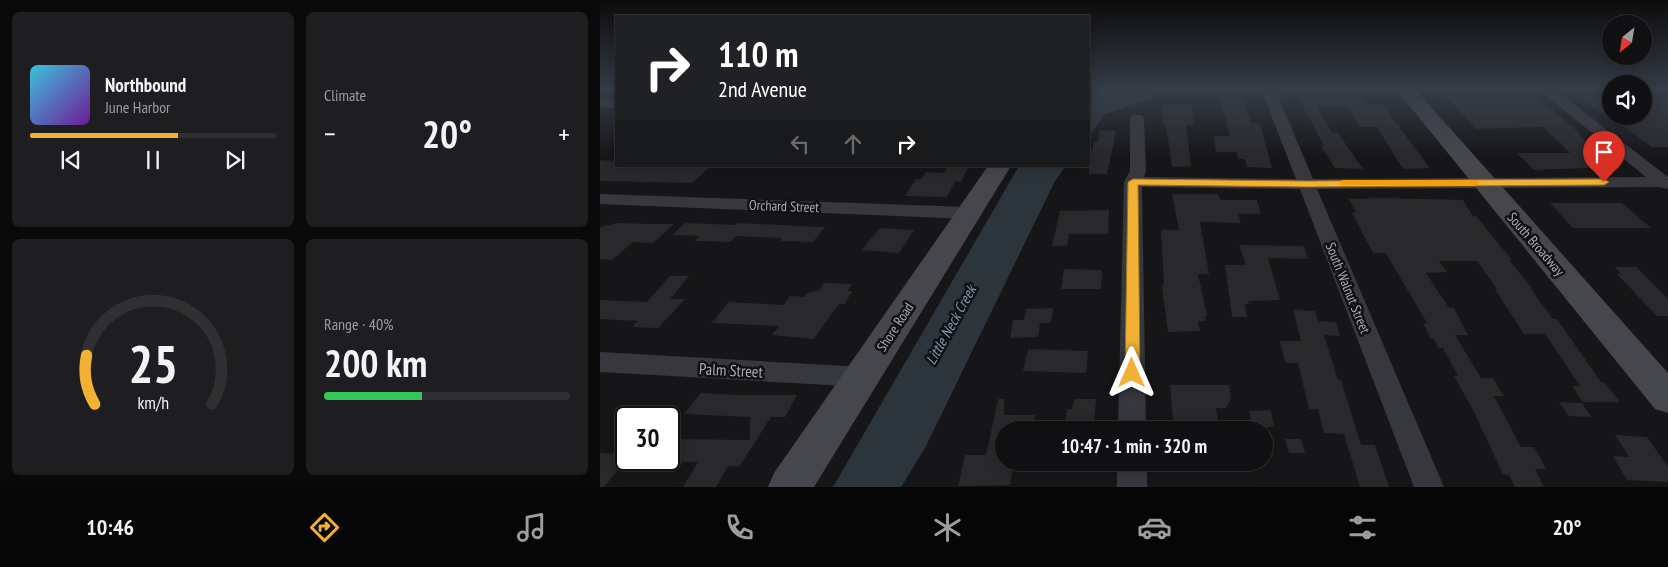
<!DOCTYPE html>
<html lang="en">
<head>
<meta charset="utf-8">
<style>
  :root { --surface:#101012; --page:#1e1e20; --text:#f1f3f6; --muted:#9c9d9f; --line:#303032; --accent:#f2b134 }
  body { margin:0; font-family:"PT Sans Narrow",sans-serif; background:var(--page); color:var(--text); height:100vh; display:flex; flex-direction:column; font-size:19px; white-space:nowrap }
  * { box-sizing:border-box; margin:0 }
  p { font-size:16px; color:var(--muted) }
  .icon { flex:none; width:28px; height:28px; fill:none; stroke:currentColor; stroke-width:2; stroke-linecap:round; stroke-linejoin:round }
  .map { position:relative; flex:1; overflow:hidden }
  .drawer { display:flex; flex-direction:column; gap:12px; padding:12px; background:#09090a; width:600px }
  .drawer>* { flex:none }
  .hud { position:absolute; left:15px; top:15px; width:475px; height:152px; border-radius:0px; box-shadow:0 2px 12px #0003,0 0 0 1px var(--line); background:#202124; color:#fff; overflow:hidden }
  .needle { width:32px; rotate:210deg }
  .controls { position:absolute; left:1002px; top:15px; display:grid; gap:10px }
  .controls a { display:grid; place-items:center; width:50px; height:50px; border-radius:50%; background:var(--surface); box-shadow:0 2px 12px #0003,0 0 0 1px var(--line); font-size:25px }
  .speed { position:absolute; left:15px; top:406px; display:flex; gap:10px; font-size:25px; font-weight:700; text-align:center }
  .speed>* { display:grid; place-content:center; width:65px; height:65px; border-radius:50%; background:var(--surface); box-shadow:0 2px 12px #0003,0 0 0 1px var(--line); line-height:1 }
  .speed .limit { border:2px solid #111; border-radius:8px; background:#fff; color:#111 }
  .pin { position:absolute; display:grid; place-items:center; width:42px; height:42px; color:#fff; margin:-51px -21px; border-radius:50% 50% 50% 0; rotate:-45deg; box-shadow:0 0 5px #0007 }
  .pin .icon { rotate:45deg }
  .me { position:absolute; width:55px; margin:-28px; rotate:0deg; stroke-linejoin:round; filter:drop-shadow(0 0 4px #0008) }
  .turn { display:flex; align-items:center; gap:18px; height:105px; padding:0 20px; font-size:22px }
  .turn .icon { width:65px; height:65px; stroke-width:2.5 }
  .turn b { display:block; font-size:35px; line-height:42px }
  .lanes { display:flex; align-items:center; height:48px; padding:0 20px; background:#0003; justify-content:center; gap:25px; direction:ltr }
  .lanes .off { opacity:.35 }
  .big { font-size:38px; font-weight:600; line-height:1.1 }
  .drawer .widget { flex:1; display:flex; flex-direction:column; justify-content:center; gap:8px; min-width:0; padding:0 18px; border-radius:8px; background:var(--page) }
  .drawer .dial { align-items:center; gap:0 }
  .dial svg { height:130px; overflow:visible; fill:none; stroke:var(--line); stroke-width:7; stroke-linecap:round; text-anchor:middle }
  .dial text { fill:var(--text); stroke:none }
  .song { display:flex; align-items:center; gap:15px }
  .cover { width:60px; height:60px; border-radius:8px; background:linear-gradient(135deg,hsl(190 70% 55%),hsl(280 70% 35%)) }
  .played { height:5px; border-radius:2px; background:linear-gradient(90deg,var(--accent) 60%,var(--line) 60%) }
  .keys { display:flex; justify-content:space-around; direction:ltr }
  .heat { display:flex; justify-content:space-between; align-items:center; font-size:28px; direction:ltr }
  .charge { height:8px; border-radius:4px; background:linear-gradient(90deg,#34c759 40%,var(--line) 0) }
  .drawer .tiles { flex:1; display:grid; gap:12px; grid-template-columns:repeat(2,1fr) }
  .trip { position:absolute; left:395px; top:421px; width:278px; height:50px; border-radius:25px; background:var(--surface); box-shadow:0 2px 12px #0003,0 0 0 1px var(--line); font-weight:600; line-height:50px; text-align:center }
  .tabs { display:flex; height:80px; justify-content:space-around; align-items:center; background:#060607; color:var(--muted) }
  .tabs .icon { width:35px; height:35px }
  .tabs .selected { color:var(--accent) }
  .tabs b { font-size:22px; color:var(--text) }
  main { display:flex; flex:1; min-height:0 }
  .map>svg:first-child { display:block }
  .water { fill:#2c353c }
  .building { fill:#29292c }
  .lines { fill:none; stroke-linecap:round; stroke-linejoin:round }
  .street { fill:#37383d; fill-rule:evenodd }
  .secondary { fill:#45474d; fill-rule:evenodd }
  .route { fill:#f2b134; stroke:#9d7322 }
  .slow { fill:#f59e0b }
  .labels { text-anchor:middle; stroke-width:5; stroke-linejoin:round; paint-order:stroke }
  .street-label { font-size:14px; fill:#a8adb8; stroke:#111113 }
  .water-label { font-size:15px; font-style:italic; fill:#7f9bb3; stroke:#111113 }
  .near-street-label { font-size:16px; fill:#a8adb8; stroke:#111113 }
</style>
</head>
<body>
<main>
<section class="drawer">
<div class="tiles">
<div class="widget">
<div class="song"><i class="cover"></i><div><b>Northbound</b><p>June Harbor</p></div></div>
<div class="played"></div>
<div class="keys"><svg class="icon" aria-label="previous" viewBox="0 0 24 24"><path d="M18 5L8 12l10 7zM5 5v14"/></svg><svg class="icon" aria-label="pause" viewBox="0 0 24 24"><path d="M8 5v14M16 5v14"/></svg><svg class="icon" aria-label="next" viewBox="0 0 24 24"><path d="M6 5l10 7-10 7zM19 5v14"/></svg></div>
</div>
<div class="widget"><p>Climate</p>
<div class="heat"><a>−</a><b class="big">20°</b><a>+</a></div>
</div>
<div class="widget dial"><svg viewBox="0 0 100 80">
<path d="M14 69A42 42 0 1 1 86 69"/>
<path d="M14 69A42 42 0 0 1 9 39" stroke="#f2b134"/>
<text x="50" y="56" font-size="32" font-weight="700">25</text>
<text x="50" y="72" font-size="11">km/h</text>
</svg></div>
<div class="widget"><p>Range · 40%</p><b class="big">200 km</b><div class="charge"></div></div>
</div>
</section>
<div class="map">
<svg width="1068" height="487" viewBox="0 0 1068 487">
  <rect width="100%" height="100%" fill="#161618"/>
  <path class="water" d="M 511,89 L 564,89 L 547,100 L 505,114 L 489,136 L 489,98 Z
    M 419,166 L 466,166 L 455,181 L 325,448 L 301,487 L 233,487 Z"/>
  <path class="building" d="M 617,89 L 640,90 L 651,123 L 660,124 L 672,168 L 647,167 L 645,159 L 638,159 L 637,152 L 616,152 L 614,136 L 630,136 Z
    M 694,89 L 758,89 L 767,104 L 782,104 L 830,168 L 803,169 L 777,127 L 760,127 L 747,106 L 717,106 L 732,133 L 738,133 L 763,169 L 735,168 L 721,146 L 724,146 Z
    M 898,89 L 926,89 L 981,134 L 978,134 L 1015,167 L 934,170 L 917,153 L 970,153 L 943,127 L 876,129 L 840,91 L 903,93 Z
    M 966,89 L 992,89 L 996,92 L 1011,92 L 1011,116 L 1044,116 L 1044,89 L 1057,89 L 1068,96 L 1068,147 L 1052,147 L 1011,117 L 1011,120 Z
    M 562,105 L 591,105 L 594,125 L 586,125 L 591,166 L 572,167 L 566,125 L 563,125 Z
    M 500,130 L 516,131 L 507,174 L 489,174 L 489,151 L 492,151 L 494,142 L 498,142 Z
    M 0,160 L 16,161 L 16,166 L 111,166 L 92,183 L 0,181 Z
    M 348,166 L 369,166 L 361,182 L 355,181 L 347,197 L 305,196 L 316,179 L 321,179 L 326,172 L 344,173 Z
    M 572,194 L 618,194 L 621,200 L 657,200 L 661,214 L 638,214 L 641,223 L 600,222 L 609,274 L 598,274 L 607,316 L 605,316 L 606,321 L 598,321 L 600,331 L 568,332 L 562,287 L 564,283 L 561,230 L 579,230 Z
    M 784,198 L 863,200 L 873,216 L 876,216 L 912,260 L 909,260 L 932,288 L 930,288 L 953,319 L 957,319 L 1001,382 L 1005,383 L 1020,402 L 983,402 L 972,386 L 980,386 L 945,334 L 924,334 L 895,289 L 897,289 L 877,261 L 839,261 L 847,272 L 826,273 L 849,308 L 854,308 L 868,335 L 855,335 L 881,378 L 893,378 L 904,396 L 894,396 L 921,447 L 934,447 L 946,469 L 935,469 L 944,487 L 915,487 L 909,475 L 903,474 L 873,410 L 854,376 L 858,376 L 843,348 L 838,348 L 834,339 L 831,339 L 823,323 L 827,323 L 786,253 L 773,253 L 752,213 L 756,212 L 749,199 Z
    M 950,203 L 1022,203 L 1051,228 L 973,228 Z
    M 509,210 L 508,234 L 469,234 L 467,246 L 452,246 L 460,211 Z
    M 17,223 L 51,224 L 74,224 L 53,243 L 33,242 L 12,260 L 0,259 L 0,227 Z
    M 85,223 L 135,225 L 137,223 L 225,227 L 213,242 L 180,241 L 182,238 L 136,236 L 130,242 L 95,241 L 99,236 L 72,235 Z
    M 280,228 L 314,230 L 299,253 L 262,250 Z
    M 639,245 L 704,246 L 708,259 L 668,258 L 680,300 L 648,301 L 649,304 L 645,304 L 647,317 L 632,317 L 625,265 L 646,265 Z
    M 1015,267 L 1036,267 L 1068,299 L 1068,316 L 1057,316 L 1017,274 L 1021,274 Z
    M 464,269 L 502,270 L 501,289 L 461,289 Z
    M 70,276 L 89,276 L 70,299 L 85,299 L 58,328 L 32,327 L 38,321 L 0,319 L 0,300 L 47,302 Z
    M 224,283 L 252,284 L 248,291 L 252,291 L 245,304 L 239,304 L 214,339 L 172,335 L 179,326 L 111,323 L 129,302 L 184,305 L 190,296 L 205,297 L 207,293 L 220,290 Z
    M 453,308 L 451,323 L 440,323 L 438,337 L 410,338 L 413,320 L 424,320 L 426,309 Z
    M 693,310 L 715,311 L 718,321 L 736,322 L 740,336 L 724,335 L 738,380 L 741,380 L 761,445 L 775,445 L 789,487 L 760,487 L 744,434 L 724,433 L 718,409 L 709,409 L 698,363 L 685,363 L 680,341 L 701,341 Z
    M 428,349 L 488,351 L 486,373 L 423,371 Z
    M 570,385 L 629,385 L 631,398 L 626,408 L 616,408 L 619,430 L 574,430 Z
    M 101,393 L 141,395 L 197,395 L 185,417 L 171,417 L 139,467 L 128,466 L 116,487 L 83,487 L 98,462 L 69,462 L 69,439 L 150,440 L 150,417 L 84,414 Z
    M 398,399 L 404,399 L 404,415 L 435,415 L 433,430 L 404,430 L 404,462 L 414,462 L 410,485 L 358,486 L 365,455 L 386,455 Z
    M 474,399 L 496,399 L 493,430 L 464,430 L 467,409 L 472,409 Z
    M 959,402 L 982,403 L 991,417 L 969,416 Z
    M 671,410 L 674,427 L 652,427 L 649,411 Z
    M 1015,435 L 1047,437 L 1068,467 L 1068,482 L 1027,480 L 1013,456 L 1029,457 Z
    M 685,439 L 701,439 L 705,453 L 689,453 Z
    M 13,452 L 26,453 L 26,460 L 4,487 L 0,487 L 0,453 L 12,454 Z"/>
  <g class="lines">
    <path class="street" d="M 661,89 L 675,89 L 713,179 L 1046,177 L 938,89 L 954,89 L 1068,177 L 1068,189 L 1059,187 L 717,189 L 844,487 L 814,487 L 700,189 L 542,187 L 546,430 L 518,430 L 524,182 L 530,171 L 530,118 L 532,115 L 542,115 L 544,118 L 546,171 L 544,177 L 696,179 Z
      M 0,99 L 16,100 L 16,108 L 0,107 Z
      M 0,194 L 369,207 L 376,209 L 378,213 L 376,217 L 369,219 L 0,204 Z
      M 0,352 L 263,367 L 272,370 L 276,377 L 272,384 L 263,387 L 0,372 Z
      M 517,462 L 547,462 L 547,487 L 517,487 Z"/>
    <path class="secondary" d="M 796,89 L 815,89 L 1068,373 L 1068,413 L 1055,409 Z
      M 388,166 L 411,166 L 214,487 L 168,487 L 174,473 Z"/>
  </g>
  <linearGradient id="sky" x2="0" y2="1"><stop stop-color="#0c0c0d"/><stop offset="0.57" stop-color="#363c48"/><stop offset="1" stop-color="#363c48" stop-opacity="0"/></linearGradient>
  <rect width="1068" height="157" fill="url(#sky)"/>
  <path class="route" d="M 533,179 L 706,181 L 1004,179 L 1009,182 L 1004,185 L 706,187 L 538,185 L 540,373 L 538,377 L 532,379 L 527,377 L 525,373 L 528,182 Z"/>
  <path class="slow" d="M 743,180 L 875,180 L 880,183 L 875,186 L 740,185 L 740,181 Z"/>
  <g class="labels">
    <g class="street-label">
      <text transform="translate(184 206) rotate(2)" y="5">Orchard Street</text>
      <text transform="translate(936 244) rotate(49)" y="5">South Broadway</text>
      <text transform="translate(748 288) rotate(68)" y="5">South Walnut Street</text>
      <text transform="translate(295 327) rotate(-57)" y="5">Shore Road</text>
    </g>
    <g class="water-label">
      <text transform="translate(351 325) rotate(-61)" y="5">Little Neck Creek</text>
    </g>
    <g class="near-street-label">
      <text transform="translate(131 370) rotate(3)" y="6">Palm Street</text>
    </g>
  </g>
</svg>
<div class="controls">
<a><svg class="needle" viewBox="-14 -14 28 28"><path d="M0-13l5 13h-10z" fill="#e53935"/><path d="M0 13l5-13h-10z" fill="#9c9d9f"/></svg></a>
<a><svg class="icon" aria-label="sound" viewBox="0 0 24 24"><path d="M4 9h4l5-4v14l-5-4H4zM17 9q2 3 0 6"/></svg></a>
</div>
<div class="speed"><div class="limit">30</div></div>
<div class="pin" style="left:1004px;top:182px;background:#d93025"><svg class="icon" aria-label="arrive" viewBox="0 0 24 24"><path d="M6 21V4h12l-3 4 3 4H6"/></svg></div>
<svg class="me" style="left:532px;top:373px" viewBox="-20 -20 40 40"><path d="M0-17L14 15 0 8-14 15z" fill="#f2b134" stroke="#fff" stroke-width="4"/></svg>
<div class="trip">10:47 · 1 min · 320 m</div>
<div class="hud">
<div class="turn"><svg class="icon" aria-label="right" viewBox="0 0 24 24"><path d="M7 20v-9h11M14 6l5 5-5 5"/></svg><div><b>110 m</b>2nd Avenue</div></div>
<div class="lanes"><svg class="icon off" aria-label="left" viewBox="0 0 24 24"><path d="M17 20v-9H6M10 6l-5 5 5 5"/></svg><svg class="icon off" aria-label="ahead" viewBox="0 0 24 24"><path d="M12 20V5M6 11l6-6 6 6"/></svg><svg class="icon" aria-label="right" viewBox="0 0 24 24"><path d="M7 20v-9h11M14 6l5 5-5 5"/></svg></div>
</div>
</div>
</main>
<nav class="tabs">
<b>10:46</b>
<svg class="icon selected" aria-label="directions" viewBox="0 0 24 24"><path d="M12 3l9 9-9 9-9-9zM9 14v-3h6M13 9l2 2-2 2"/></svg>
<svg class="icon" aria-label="music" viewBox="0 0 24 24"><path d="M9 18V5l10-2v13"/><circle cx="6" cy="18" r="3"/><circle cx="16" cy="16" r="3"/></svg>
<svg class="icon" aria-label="phone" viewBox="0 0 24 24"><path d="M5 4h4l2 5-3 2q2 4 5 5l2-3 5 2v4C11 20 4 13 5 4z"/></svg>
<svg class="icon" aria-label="climate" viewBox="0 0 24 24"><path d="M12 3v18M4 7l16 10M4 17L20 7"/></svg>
<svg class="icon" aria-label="car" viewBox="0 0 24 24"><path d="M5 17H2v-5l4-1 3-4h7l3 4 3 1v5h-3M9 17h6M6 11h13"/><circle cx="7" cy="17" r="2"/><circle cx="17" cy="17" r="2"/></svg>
<svg class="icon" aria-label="filters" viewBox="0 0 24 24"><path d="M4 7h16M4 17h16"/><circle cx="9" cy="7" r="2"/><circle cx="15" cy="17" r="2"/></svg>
<b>20°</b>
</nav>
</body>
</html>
